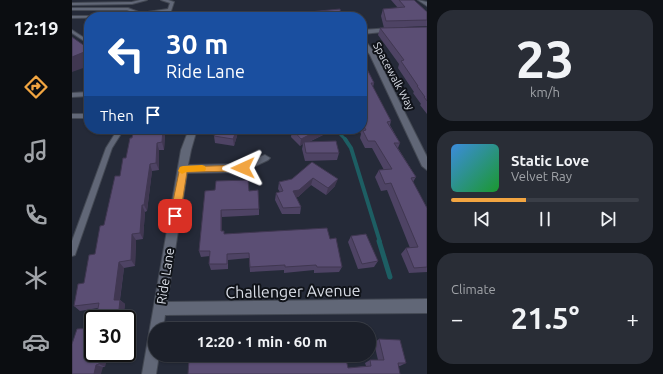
<!DOCTYPE html>
<html lang="en">
<head>
<meta charset="utf-8">
<style>
  :root { --surface:#1c202a; --page:#292d36; --text:#f1f3f6; --muted:#a0a3a8; --line:#3a3e47; --accent:#f2a541 }
  body { margin:0; font-family:Ubuntu,sans-serif; background:var(--page); color:var(--text); height:100vh; display:flex; flex-direction:column; font-size:15px; white-space:nowrap }
  * { box-sizing:border-box; margin:0 }
  p { font-size:13px; color:var(--muted) }
  .icon { flex:none; width:22px; height:22px; fill:none; stroke:currentColor; stroke-width:2; stroke-linecap:round; stroke-linejoin:round }
  .map { position:relative; flex:1; overflow:hidden }
  .drawer { display:flex; flex-direction:column; gap:10px; padding:10px; background:#0f1217; width:236px }
  .drawer>* { flex:none }
  .banner { position:absolute; left:12px; top:12px; width:283px; height:122px; border-radius:16px; box-shadow:0 1px 3px #0004,0 0 0 1px var(--line); background:#1a4fa0; color:#fff; overflow:hidden }
  .speed { position:absolute; left:12px; top:310px; display:flex; gap:8px; font-size:20px; font-weight:700; text-align:center }
  .speed>* { display:grid; place-content:center; width:52px; height:52px; border-radius:50%; background:var(--surface); box-shadow:0 1px 3px #0004,0 0 0 1px var(--line); line-height:1 }
  .speed .limit { border:2px solid #111; border-radius:6px; background:#fff; color:#111 }
  .pin { position:absolute; display:grid; place-items:center; width:34px; height:34px; color:#fff; margin:-17px; border-radius:8px; box-shadow:0 2px 6px #0006 }
  .me { position:absolute; width:44px; margin:-22px; rotate:269deg; stroke-linejoin:round; filter:drop-shadow(0 0 3px #0008) }
  .turn { display:flex; align-items:center; gap:14px; height:84px; padding:0 16px; font-size:18px }
  .turn .icon { width:52px; height:52px; stroke-width:2.5 }
  .turn b { display:block; font-size:28px; line-height:34px }
  .then { display:flex; align-items:center; height:38px; padding:0 16px; background:#0003; gap:8px; font-size:15px }
  .big { font-size:30px; font-weight:600; line-height:1.1 }
  .drawer .card { flex:1; display:flex; flex-direction:column; justify-content:center; gap:6px; min-width:0; padding:0 14px; border-radius:16px; background:var(--page) }
  .drawer .dial { align-items:center; gap:0 }
  .dial b { font-size:52px; line-height:1 }
  .song { display:flex; align-items:center; gap:12px }
  .cover { width:48px; height:48px; border-radius:6px; background:linear-gradient(135deg,hsl(210 70% 55%),hsl(130 70% 35%)) }
  .played { height:4px; border-radius:2px; background:linear-gradient(90deg,var(--accent) 40%,var(--line) 40%) }
  .keys { display:flex; justify-content:space-around; direction:ltr }
  .heat { display:flex; justify-content:space-between; align-items:center; font-size:22px; direction:ltr }
  .trip { position:absolute; left:76px; top:322px; width:228px; height:40px; border-radius:20px; background:var(--surface); box-shadow:0 1px 3px #0004,0 0 0 1px var(--line); font-weight:600; line-height:40px; text-align:center }
  main { display:flex; flex:1; min-height:0 }
  .menu { display:flex; flex-direction:column; width:72px; justify-content:space-around; align-items:center; background:#0b0d11; color:var(--muted) }
  .menu .icon { width:28px; height:28px }
  .menu .active { color:var(--accent) }
  .menu b { font-size:18px; color:var(--text) }
  .map>svg:first-child { display:block }
  .lines { fill:none; stroke-linecap:round; stroke-linejoin:round }
  .stream-far2 { stroke:#1d5e63; stroke-width:3 }
  .stream-far1 { stroke:#1d5e63; stroke-width:4 }
  .stream { stroke:#1d5e63; stroke-width:5 }
  .lane-casing { stroke:#434853; stroke-width:2 }
  .street-casing { stroke:#434853; stroke-width:2 }
  .lane { fill:#616777; fill-rule:evenodd }
  .street { fill:#616777; fill-rule:evenodd }
  .wall { fill:#4e4364 }
  .shaded-wall { fill:#403751 }
  .building { fill:#5b4e74; stroke:#403751 }
  .route { fill:#f2a541; stroke:#9d6b2a }
  .slow { fill:#f59e0b }
  .labels { text-anchor:middle; stroke-width:4; stroke-linejoin:round; paint-order:stroke }
  .far-street-label { font-size:11px; fill:#dadee7; stroke:#101319 }
  .street-label { font-size:13px; fill:#dadee7; stroke:#101319 }
  .near-street-label { font-size:16px; fill:#dadee7; stroke:#101319 }
</style>
</head>
<body>
<main>
<nav class="menu">
<b>12:19</b>
<svg class="icon active" aria-label="directions" viewBox="0 0 24 24"><path d="M12 3l9 9-9 9-9-9zM9 14v-3h6M13 9l2 2-2 2"/></svg>
<svg class="icon" aria-label="music" viewBox="0 0 24 24"><path d="M9 18V5l10-2v13"/><circle cx="6" cy="18" r="3"/><circle cx="16" cy="16" r="3"/></svg>
<svg class="icon" aria-label="phone" viewBox="0 0 24 24"><path d="M5 4h4l2 5-3 2q2 4 5 5l2-3 5 2v4C11 20 4 13 5 4z"/></svg>
<svg class="icon" aria-label="climate" viewBox="0 0 24 24"><path d="M12 3v18M4 7l16 10M4 17L20 7"/></svg>
<svg class="icon" aria-label="car" viewBox="0 0 24 24"><path d="M5 17H2v-5l4-1 3-4h7l3 4 3 1v5h-3M9 17h6M6 11h13"/><circle cx="7" cy="17" r="2"/><circle cx="17" cy="17" r="2"/></svg>
</nav>
<div class="map">
<svg width="355" height="374" viewBox="0 0 355 374">
  <rect width="100%" height="100%" fill="#252a38"/>
  <g class="lines">
    <path class="stream-far2" d="M 263,129 L 274,140"/>
    <path class="stream-far1" d="M 273,139 L 279,148 L 308,242"/>
    <path class="stream" d="M 307,241 L 318,277"/>
    <g class="lane-casing">
      <path id="lane" d="M 68,0 L 75,0 L 60,4 L 0,5 L 0,3 L 60,2 Z
        M 89,0 L 96,0 L 102,2 L 97,17 L 93,17 L 95,12 L 82,14 L 72,14 L 78,17 L 72,17 L 55,10 L 0,10 L 0,8 L 56,8 L 69,13 L 96,9 L 98,3 Z
        M 0,16 L 49,16 L 51,17 L 0,18 Z
        M 0,30 L 17,41 L 17,44 L 0,33 Z
        M 17,92 L 17,96 L 0,97 L 0,93 Z
        M 0,114 L 17,114 L 17,118 L 0,118 Z
        M 46,129 L 52,129 L 40,148 L 4,252 L 3,255 L 0,256 L 0,241 L 34,148 Z"/>
    </g>
    <g class="street-casing">
      <path id="street" d="M 346,0 L 355,2 L 355,6 Z
        M 319,28 L 321,29 L 321,31 L 290,34 L 290,30 Z
        M 290,38 L 292,39 L 304,55 L 355,157 L 355,170 L 350,166 L 298,55 L 290,44 Z
        M 117,129 L 125,129 L 119,150 L 116,165 L 170,164 L 193,155 L 198,158 L 196,160 L 171,172 L 115,173 L 95,302 L 355,299 L 355,313 L 93,315 L 91,329 L 83,329 L 83,355 L 87,355 L 84,374 L 70,374 L 109,150 Z"/>
    </g>
    <use href="#lane" class="lane"/>
    <use href="#street" class="street"/>
  </g>
  <path class="wall" d="M 319,0 L 342,0 L 355,12 L 355,26 L 312,28 L 309,16 L 311,9 L 326,8 Z
    M 355,27 L 355,114 L 348,105 L 349,104 L 341,93 L 342,92 L 326,68 L 327,64 L 306,35 L 308,28 Z
    M 290,61 L 302,83 L 301,87 L 319,121 L 318,125 L 328,143 L 326,148 L 344,177 L 341,182 L 355,208 L 355,272 L 337,273 L 329,254 L 334,248 L 338,248 L 315,190 L 309,191 L 303,177 L 307,170 L 312,170 L 300,148 L 293,148 L 288,138 L 289,134 L 287,129 L 290,129 Z
    M 62,129 L 97,129 L 96,134 L 93,134 L 92,150 L 87,150 L 87,170 L 80,171 L 75,211 L 73,212 L 71,239 L 64,240 L 63,266 L 52,268 L 48,300 L 53,304 L 51,319 L 24,319 L 26,308 L 8,311 L 2,306 L 12,283 L 23,254 L 54,158 Z
    M 167,129 L 162,146 L 143,143 L 142,136 Z
    M 179,129 L 205,129 L 203,133 Z
    M 220,129 L 251,135 L 237,142 L 267,153 L 265,160 L 233,161 L 230,149 L 231,144 L 228,146 L 219,137 Z
    M 240,162 L 263,186 L 254,195 L 239,185 L 226,197 L 224,197 L 229,207 L 228,214 L 210,214 L 203,200 L 204,193 L 208,192 L 206,189 L 207,182 L 220,179 Z
    M 133,191 L 177,191 L 187,209 L 187,215 L 150,217 L 150,231 L 152,234 L 258,239 L 270,267 L 267,272 L 242,273 L 242,270 L 212,273 L 212,270 L 178,272 L 177,258 L 156,260 L 156,269 L 139,270 L 137,264 L 138,256 L 129,257 L 127,251 Z
    M 279,236 L 306,261 L 302,267 L 286,269 L 276,242 Z
    M 21,328 L 33,367 L 31,367 L 0,374 Z
    M 307,339 L 334,363 L 328,366 L 276,368 L 294,366 L 293,363 L 298,360 L 306,360 L 302,343 Z"/>
  <path class="shaded-wall" d="M 269,15 L 269,17 L 261,17 Z
    M 17,50 L 17,66 L 0,72 L 0,57 Z
    M 91,129 L 93,134 L 92,150 L 90,142 Z
    M 95,129 L 97,129 L 96,134 Z
    M 165,129 L 167,129 L 162,146 L 161,139 Z
    M 249,129 L 253,129 L 251,135 L 232,144 L 232,142 L 231,144 L 228,146 L 229,139 Z
    M 85,143 L 87,150 L 87,170 L 84,163 Z
    M 78,164 L 80,171 L 75,211 L 72,205 Z
    M 241,178 L 239,185 L 226,197 L 220,198 L 221,191 Z
    M 266,179 L 263,186 L 254,195 L 256,188 Z
    M 70,205 L 73,212 L 71,239 L 68,233 Z
    M 149,210 L 150,217 L 150,237 L 149,231 Z
    M 60,234 L 64,240 L 63,266 L 59,260 Z
    M 47,262 L 52,268 L 47,305 L 42,300 Z
    M 48,300 L 53,304 L 51,319 L 47,319 L 46,318 Z
    M 30,353 L 37,353 L 33,367 L 27,364 Z
    M 24,365 L 31,367 L 29,374 L 22,374 Z"/>
  <path class="building" d="M 327,0 L 342,0 L 355,12 L 355,20 L 314,21 L 311,9 L 333,7 Z
    M 268,9 L 269,15 L 261,17 L 215,17 L 237,12 Z
    M 355,27 L 355,101 L 352,97 L 353,97 L 345,86 L 346,86 L 329,61 L 332,60 L 308,28 Z
    M 0,37 L 17,49 L 17,50 L 0,57 Z
    M 290,61 L 294,67 L 302,83 L 299,83 L 319,121 L 315,122 L 328,143 L 322,143 L 344,177 L 339,178 L 355,208 L 355,267 L 342,268 L 334,248 L 346,247 L 319,183 L 313,184 L 307,170 L 320,169 L 303,141 L 296,141 L 291,131 L 294,130 L 290,123 Z
    M 62,129 L 91,129 L 90,142 L 85,143 L 84,163 L 78,164 L 72,205 L 70,205 L 68,233 L 60,234 L 59,260 L 47,262 L 42,300 L 48,300 L 46,318 L 41,319 L 24,319 L 27,303 L 2,306 L 6,284 L 12,283 L 17,255 L 23,254 L 28,226 L 32,225 L 43,176 L 48,176 L 51,158 L 54,158 L 58,138 L 60,138 Z
    M 145,129 L 165,129 L 161,139 L 142,136 Z
    M 220,129 L 249,129 L 229,139 Z
    M 264,141 L 267,153 L 234,153 L 232,142 Z
    M 240,162 L 266,179 L 256,188 L 241,178 L 227,190 L 221,191 L 229,207 L 211,208 L 204,193 L 211,191 L 207,182 L 220,179 Z
    M 176,180 L 177,191 L 186,190 L 187,209 L 149,210 L 149,231 L 152,231 L 152,234 L 255,228 L 258,239 L 264,238 L 270,267 L 245,267 L 244,265 L 213,267 L 213,265 L 178,267 L 177,253 L 155,254 L 155,264 L 137,264 L 138,251 L 127,251 L 133,191 L 143,190 L 144,181 Z
    M 294,234 L 306,261 L 290,264 L 279,236 Z
    M 21,328 L 21,353 L 30,353 L 27,364 L 24,365 L 22,374 L 0,374 L 0,344 L 5,329 Z
    M 307,339 L 328,340 L 334,363 L 326,363 L 328,374 L 116,374 L 117,359 L 129,358 L 129,355 L 273,355 L 276,368 L 299,366 L 298,360 L 312,360 Z"/>
  <path class="route" d="M 171,165 L 176,168 L 171,171 L 115,172 L 108,216 L 106,219 L 103,220 L 99,219 L 98,216 L 108,167 Z"/>
  <path class="slow" d="M 130,165 L 133,166 L 134,169 L 133,171 L 114,172 L 110,174 L 106,171 L 108,167 L 111,166 Z"/>
  <g class="labels">
    <g class="far-street-label">
      <text transform="translate(322 76) rotate(62)" y="4">Spacewalk Way</text>
    </g>
    <g class="street-label">
      <text transform="translate(93 276) rotate(-81)" y="5">Ride Lane</text>
    </g>
    <g class="near-street-label">
      <text transform="translate(221 291) rotate(-1)" y="6">Challenger Avenue</text>
    </g>
  </g>
</svg>
<div class="speed"><div class="limit">30</div></div>
<div class="pin" style="left:103px;top:216px;background:#d93025"><svg class="icon" aria-label="arrive" viewBox="0 0 24 24"><path d="M6 21V4h12l-3 4 3 4H6"/></svg></div>
<svg class="me" style="left:171px;top:168px" viewBox="-20 -20 40 40"><path d="M0-17L14 15 0 8-14 15z" fill="#f2a541" stroke="#fff" stroke-width="4"/></svg>
<div class="trip">12:20 · 1 min · 60 m</div>
<div class="banner">
<div class="turn"><svg class="icon" aria-label="left" viewBox="0 0 24 24"><path d="M17 20v-9H6M10 6l-5 5 5 5"/></svg><div><b>30 m</b>Ride Lane</div></div>
<div class="then">Then<svg class="icon" aria-label="arrive" viewBox="0 0 24 24"><path d="M6 21V4h12l-3 4 3 4H6"/></svg></div>
</div>
</div>
<section class="drawer">
<div class="card dial"><b>23</b><p>km/h</p></div>
<div class="card">
<div class="song"><i class="cover"></i><div><b>Static Love</b><p>Velvet Ray</p></div></div>
<div class="played"></div>
<div class="keys"><svg class="icon" aria-label="previous" viewBox="0 0 24 24"><path d="M18 5L8 12l10 7zM5 5v14"/></svg><svg class="icon" aria-label="pause" viewBox="0 0 24 24"><path d="M8 5v14M16 5v14"/></svg><svg class="icon" aria-label="next" viewBox="0 0 24 24"><path d="M6 5l10 7-10 7zM19 5v14"/></svg></div>
</div>
<div class="card"><p>Climate</p>
<div class="heat"><a>−</a><b class="big">21.5°</b><a>+</a></div>
</div>
</section>
</main>
</body>
</html>
